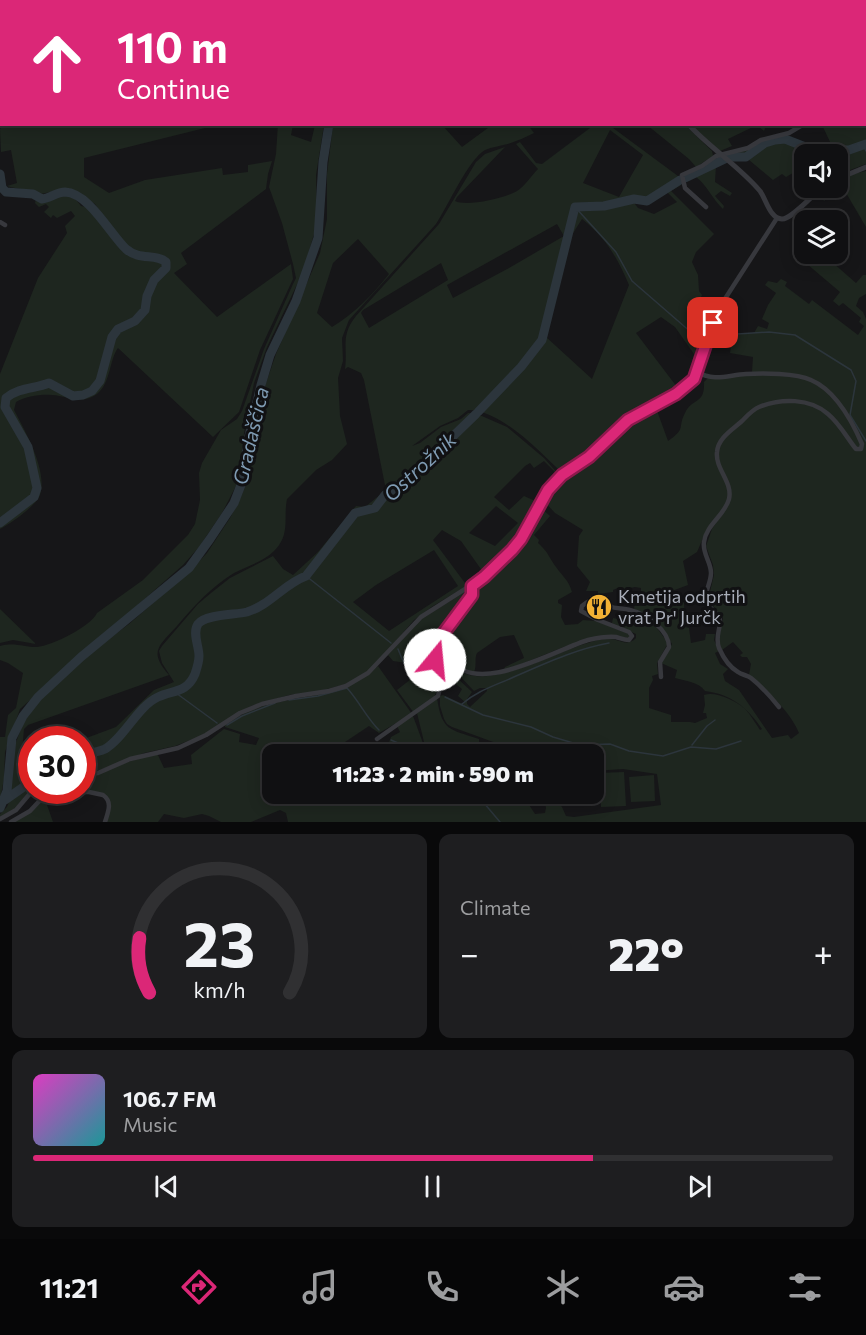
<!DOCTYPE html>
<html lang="en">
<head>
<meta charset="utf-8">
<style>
  :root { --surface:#101012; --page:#1e1e20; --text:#f1f3f6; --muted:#9c9d9f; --line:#303032; --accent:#db2777 }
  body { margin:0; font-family:Commissioner,sans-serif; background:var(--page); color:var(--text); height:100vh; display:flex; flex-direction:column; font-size:22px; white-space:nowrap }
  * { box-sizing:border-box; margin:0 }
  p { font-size:20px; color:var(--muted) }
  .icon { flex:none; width:33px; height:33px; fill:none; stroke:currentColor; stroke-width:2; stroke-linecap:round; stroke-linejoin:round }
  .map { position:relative; height:822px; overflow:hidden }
  .panel { display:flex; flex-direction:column; gap:12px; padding:12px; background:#09090a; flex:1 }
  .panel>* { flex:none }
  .banner { position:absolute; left:0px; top:0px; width:867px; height:126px; box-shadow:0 3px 15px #0003,0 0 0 2px var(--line); background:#db2777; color:#fff; overflow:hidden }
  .tools { position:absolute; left:794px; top:144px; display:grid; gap:12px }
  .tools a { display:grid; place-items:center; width:54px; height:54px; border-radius:12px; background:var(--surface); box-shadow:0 3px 15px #0003,0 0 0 2px var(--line); font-size:30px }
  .speed { position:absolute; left:18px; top:726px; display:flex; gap:12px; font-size:30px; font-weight:700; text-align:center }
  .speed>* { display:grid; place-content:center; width:78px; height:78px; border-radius:50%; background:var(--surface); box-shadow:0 3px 15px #0003,0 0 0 2px var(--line); line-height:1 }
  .speed .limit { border:9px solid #d22; background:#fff; color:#111 }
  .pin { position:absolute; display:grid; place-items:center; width:51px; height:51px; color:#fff; margin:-26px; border-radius:12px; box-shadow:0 3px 9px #0006 }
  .me { position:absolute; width:66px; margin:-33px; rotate:17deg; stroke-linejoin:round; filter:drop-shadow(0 0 4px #0008) }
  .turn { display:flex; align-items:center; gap:21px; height:126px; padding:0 18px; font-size:27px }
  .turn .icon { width:78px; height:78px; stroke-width:2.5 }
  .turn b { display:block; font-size:42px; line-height:51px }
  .big { font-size:45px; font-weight:800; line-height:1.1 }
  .panel .card { flex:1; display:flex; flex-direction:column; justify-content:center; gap:9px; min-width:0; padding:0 21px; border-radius:12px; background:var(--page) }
  .panel .dial { align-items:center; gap:0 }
  .dial svg { height:156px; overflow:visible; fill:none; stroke:var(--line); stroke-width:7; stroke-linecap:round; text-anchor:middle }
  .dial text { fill:var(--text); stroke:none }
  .song { display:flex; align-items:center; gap:18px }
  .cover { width:72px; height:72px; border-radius:9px; background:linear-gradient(135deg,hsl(310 70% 55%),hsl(180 70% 35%)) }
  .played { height:6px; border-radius:3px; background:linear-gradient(90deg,var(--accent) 70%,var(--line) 70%) }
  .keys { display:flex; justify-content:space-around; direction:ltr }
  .heat { display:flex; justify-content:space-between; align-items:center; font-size:33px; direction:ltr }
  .panel .tiles { flex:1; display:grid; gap:12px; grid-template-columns:1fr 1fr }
  .card:last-child { grid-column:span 2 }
  .trip { position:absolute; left:262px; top:744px; width:342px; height:60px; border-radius:12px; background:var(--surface); box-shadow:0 3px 15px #0003,0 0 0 2px var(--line); font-weight:800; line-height:60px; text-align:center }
  .dock { display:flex; height:96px; justify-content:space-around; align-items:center; background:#060607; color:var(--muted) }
  .dock .icon { width:42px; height:42px }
  .dock .selected { color:var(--accent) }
  .dock b { font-size:27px; color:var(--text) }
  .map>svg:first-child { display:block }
  .green { fill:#1e261f; fill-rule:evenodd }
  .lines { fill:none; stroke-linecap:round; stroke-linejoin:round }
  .stream { stroke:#2c353c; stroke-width:1.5 }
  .river { stroke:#2c353c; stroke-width:9 }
  .minor { stroke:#37383d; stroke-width:4.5 }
  .tertiary { stroke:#37383d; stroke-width:5 }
  .route-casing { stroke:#8e194d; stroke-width:15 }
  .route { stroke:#db2777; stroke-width:10 }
  .labels { text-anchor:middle; stroke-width:6; stroke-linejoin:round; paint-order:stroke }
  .poi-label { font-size:18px; fill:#a8adb8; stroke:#111113; text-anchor:start }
  .water-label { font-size:20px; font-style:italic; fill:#7f9bb3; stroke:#111113 }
</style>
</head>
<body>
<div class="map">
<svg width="866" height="822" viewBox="0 0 866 822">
  <rect width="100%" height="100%" fill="#161618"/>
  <path class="green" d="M 866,87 L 866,164 L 850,170 L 838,145 L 833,148 L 822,125 L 866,124 Z
    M 5,124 L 217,125 L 84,158 L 84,177 L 109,193 L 145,180 L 222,168 L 223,175 L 248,172 L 248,165 L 272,161 L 268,174 L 266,189 L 181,253 L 187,264 L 174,273 L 217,317 L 291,264 L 293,279 L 260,350 L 239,412 L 213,437 L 118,348 C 109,360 111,383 97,394 C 82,405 68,396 52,395 C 41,394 26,396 16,402 L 14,410 C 25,431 48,471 40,495 C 36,506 10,524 0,529 L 0,374 L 38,278 L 67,233 L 65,226 L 75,216 L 71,211 L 57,218 L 53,215 L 51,218 L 44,212 L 49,207 L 46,204 L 39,207 L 35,203 L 36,199 C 56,206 64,182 81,206 L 86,207 L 98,215 L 101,214 L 95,204 L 69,188 L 41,194 C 30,188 18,190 7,186 L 17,183 L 11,150 L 1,152 L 0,129 Z
    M 278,124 L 293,125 L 291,135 L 311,142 L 315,125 L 324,125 L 316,175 L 317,216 L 314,234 L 303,272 L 267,347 L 254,383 L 244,433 L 242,467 L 238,482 L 222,513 L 199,547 L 183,565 L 20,709 L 5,752 L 4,779 L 0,800 L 0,737 L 5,737 L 8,715 L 16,708 L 23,673 L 8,663 L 0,660 L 0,646 C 15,642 23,647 37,647 C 52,646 91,626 97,613 L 143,580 L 188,535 L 195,524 L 200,500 L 199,473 L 202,463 L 221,430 L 237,419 L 242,411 L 264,349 L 293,284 L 296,278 L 293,264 L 282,223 L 269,187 L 276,154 Z
    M 333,125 L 442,125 L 462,147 L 492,125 L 528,125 L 534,133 C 526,137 517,141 508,144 C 500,146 492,147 485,150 C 468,160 448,206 436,224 L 349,320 L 342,338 L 343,361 L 338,378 L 340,416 L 347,444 L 332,460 L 316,470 L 287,499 C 283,517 291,535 274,551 C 263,562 247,566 234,573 C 211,587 194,606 177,626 C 159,646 148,651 169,675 L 28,725 L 24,729 L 21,762 L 31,758 L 31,790 L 14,809 L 0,817 L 0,814 L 7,807 L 10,799 L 15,745 L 25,718 L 45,695 L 83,658 L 129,624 L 190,571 L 207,553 L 230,518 L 240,499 L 248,480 L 252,449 L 266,383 L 276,354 L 320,253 L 327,219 L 327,174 ZM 358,239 L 389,274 C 373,294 354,314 332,327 L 317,313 L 333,263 Z
    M 594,125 L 609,125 L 678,176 L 681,185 L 671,191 L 714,234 L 696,252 L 692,262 L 698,275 L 699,291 L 702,295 L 696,306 L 697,316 L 704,322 L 711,323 L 702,343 L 698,364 L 691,379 L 677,391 L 624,422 L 586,456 L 561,472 C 539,451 501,410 468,410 L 458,418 L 440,426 L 412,446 L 420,443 L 441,427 L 461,419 L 468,413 L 475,413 L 507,427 L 544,458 L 559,475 L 545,490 L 519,540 L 512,549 L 483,576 L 433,606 L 414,620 L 371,670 L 346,684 L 320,691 L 289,695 L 251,706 L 201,736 L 175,746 L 144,753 L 100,770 L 83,771 L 81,740 L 116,727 L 154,690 L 174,682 L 162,663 L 159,651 L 162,646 L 198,604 L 211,593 L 230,578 L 273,556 L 283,569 L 293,575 L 318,552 L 356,506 L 365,507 L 386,490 L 364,380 L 361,373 L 348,367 L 345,369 C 348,347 340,336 356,316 L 439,224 L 476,162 L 485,154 L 505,147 L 457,197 L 455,201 C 467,207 505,198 517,191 C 525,186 531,176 538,169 L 516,144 L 520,142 L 536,163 L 542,164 ZM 610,130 L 643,155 L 619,197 L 583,183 ZM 667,192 L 677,202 L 654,214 L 638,208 L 635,204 L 636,201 C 648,206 657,198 667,192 ZM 582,219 C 606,238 617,257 629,285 L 592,379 L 545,336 L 570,238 ZM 557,224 L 564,236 L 509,268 L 453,298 L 447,285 ZM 441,263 L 448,280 L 369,328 L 361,313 L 363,310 ZM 661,317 L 675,327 L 694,354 L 689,375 L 677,387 L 636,333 ZM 544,461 L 558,475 L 535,501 L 524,496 L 509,510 L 494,497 L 525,466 L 530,463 L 534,468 ZM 496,506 L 518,523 L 495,546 L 469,533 ZM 442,530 L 461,541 L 483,572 L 465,583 L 433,540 ZM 434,550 L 458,586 L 389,631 L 353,602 L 376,585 Z
    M 647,125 L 685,125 L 712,151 L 713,156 L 696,167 L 689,159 Z
    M 691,125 L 766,125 L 764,131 L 757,125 L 728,139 L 732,146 L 720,151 Z
    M 785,136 C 795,138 803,146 814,149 C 820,150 823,148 828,151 L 824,153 L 825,154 L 804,154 L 804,178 L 798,170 L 786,177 L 782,174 L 773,180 L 749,160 L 729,159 L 726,156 C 747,150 764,141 785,136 Z
    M 717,158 L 723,160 L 716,165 L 715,182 L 732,193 L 730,196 L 721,191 L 715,196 L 724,206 L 723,209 C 712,199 708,186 696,177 L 684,182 L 686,174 Z
    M 866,171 L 866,227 L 842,186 L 824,201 L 819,192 L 826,188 L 837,188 L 837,182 L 853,174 Z
    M 816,254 L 822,254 L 826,256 L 831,255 L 835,258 L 832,262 L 856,283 L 863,275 L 866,275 L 866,294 L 859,298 L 856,306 L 863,312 L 866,319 L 866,822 L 288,822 L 286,813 L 280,810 L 251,822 L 221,822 L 209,816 L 202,814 L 184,818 L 164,814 L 158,822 L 106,822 L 108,797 L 83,790 L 82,776 L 157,753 L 164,768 L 192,764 L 191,755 L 224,729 L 240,734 L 239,742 L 256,745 L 259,738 L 225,727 L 225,725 C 237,717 249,710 263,706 C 302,695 347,695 378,666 L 412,714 L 379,733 L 369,726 L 339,746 L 333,754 L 304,754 L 302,752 L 299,752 L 299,754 L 273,754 L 273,794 L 328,794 L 327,796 L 330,798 L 332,794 L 522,794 L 535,814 L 545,813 L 546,808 L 544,796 L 551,795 L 562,807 L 566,816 L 574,817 L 661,805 L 657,774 L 623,769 L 594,771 L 594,754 L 502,754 L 499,748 L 505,746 L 498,745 L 496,743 L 452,727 L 447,724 L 444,719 L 440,706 L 440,696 L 443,695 L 463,704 L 465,702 L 458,696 L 462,689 L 452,681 L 449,684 L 443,679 L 442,671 L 436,668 L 436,662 L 443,662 L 442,651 L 437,650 L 442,639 L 448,660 L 452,665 L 454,675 L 472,692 L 467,699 L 467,704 L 470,707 L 487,691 L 487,688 L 480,688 L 474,691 L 456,672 L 456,668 C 484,694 556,651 588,643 C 595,641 603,638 611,639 C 621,640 627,647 636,638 L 636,634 L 612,623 L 613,618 L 640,624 L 645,618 L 657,628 L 668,643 L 657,663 L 658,674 L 652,676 L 653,680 L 649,688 L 649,708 L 671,715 L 671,722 L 690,722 L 695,723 L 707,718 L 706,713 L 703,713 L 705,705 L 704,695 C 716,691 736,701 745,709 C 751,715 755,723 760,730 L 762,729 C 748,708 731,694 705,691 C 699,682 685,681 675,678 L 677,670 L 661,663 L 672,644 C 665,629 648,615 634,609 L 636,593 L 641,592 L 641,588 L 635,587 L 621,590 L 620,587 L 613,590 L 613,592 L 598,594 L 598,591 L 586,591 L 590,582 L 577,566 L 579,536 L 583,530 L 555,513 L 543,500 C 567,467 620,425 656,408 L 668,441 C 687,428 677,428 685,413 C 693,397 705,405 704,382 L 709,377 L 752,372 L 753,357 L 730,353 L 733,335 L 754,333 L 758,326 L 767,329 L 769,323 L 762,319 L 768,305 L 776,293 L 765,285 L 768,281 L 777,283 L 781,279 L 787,282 L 785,286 L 809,304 L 812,300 L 858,335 L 864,326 L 859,322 L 861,318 L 843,303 L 839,306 L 833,301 L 840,292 L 807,264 ZM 724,511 L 712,529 L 706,546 L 713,565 L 714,575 L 708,600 L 723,618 L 718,643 L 722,650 L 733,642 L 743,653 L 740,655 L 742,657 L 747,657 L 751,664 L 749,675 C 768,693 789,709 799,733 L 791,739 L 788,735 L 772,738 L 739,690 L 725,681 L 723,674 L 728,669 L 720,664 L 715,653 L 719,651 L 714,640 L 715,634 L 706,634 L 705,640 L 691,643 L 689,628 L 685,627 L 684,602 L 666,603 L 653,599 L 657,596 L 657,594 L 669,592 L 688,585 L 683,561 L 697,552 L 706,531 Z
    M 540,507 L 550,516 L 534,535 L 539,540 L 538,543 C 549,553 548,556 556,567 C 563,577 568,579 572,592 L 558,600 L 558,603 L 562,605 L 561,617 L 565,625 L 578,624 L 583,620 L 596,621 L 629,634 L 629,638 C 584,631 545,658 504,670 L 505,667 L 524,658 L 523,655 L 514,635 L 500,637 L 477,653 C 474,659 477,666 474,672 L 470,672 L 454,663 L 446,643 L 447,629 L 484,580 L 509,556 Z
    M 466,591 L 470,593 C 457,623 431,629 434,667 L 393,661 L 388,655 L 417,622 Z
    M 0,609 L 36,644 L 13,640 L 0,643 Z
    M 411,679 L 437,691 L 434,697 L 414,713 L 397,690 Z
    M 437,698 C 442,731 449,729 479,739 L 479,754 L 432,754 L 425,746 L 417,713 Z
    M 413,716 L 427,754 L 362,754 L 372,746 L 379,747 L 389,754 L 391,749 L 388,745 L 391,737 L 400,732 L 397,726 Z
    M 624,772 L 626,806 L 601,807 L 599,773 Z
    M 654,775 L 655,801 L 631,802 L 629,777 Z
    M 56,793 L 56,796 L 46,802 L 53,822 L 14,822 L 43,798 Z"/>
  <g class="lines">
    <path class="stream" d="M 54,2 L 56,0
      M 0,43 L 2,42
      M 863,145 L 866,151
      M 575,207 L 616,252 L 632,281 L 700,340
      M 722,335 L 769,332 L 795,335 L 851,370 L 856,381 L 850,415 L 866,441
      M 306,576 L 391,643
      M 398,649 C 407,673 413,679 435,690
      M 176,693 L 217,723
      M 445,697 L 483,715 L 531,727 L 553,737 L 580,745 L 610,744 L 629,751 L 663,756 L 691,747 L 716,749 L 741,741
      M 289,700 L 318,696 L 347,688 C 359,701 366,717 379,730
      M 462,704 C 478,690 497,685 516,676 C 546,663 576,649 609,643
      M 227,725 L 242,716 L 275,703
      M 391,740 L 424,754
      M 692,745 L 707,726 L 715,720
      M 461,794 L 464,796 L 484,803 L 500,822"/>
    <path class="river" d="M 436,2 L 440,0
      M 835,150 L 849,150 L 866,144
      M 0,174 L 2,188 L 6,192 L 33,194 L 42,199 C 50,198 57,192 65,192 C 89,193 110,234 126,249 C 140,261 155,253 166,262 L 166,268 L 154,280 L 147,296 L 145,310 L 135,321 L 118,329 L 112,337 L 100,381 L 92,391 L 83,395 L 73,396 L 49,383 C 34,389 20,387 6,398 L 5,407 L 28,447 L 37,488 L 34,497 L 0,523
      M 685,178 L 729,157 L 746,157 L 765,143 L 775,140 L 785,139 L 813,150 L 830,150
      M 478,412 L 521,367 L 542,340 L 575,207 L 604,206 L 634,199 L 647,201 L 680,180
      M 82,754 C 89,753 99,752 105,749 C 124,738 138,706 158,697 C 173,690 187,693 195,674 C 197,668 199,662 199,656 C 199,646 192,633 198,624 C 206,614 235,615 247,612 C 270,605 284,584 306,576 L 355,513 L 375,508 L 385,495 L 413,475 L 476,414
      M 5,800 L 32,781
      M 0,808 L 7,791 L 12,738 L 23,716 L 38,697 L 81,657 L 189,568 L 210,539 L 234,503 L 241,485 L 249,436 L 261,385 L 270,355 L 296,301 L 318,238 L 323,162 L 329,124"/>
    <path class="minor" d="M 706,207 L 685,188 L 682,175 L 702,166 L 716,156 L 748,148 L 761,140 L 789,133 L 804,124
      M 0,222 L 5,225
      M 697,372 C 715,382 728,375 746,374 C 763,373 796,373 811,380 C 835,390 852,421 862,444 L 861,449 L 856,449 C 847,438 840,424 828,414 C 810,398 781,398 759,407 C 752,410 747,416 742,421 C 732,430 718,438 717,452 C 715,469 733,482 729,499 C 725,515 706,525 704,542 C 702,553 711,562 711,573 C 711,582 705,591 706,599 C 707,609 720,612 720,621 C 720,631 715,637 719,648 C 723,657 729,667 738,672 C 742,675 747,675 751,678 C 761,686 771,697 779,707
      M 445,630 C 443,640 444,651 451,660 C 477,697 555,650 588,640 C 597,638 607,636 616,637 C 620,638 624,640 629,640 L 632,636 L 629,632 L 598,620 L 581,611 L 582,606 C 595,595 600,601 612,607 C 617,609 624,608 630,610 C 646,614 669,630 669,647 L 660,662 L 661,677
      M 377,739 L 438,696 L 439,692 C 429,633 443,639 472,595 L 472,586
      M 82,774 L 98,773 L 130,759 L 178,748 L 206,735 L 240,713 L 262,704 L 296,696 L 329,691 L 346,686 L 368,673 L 421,617 L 484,577 L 512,550 L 521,539 L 548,490 L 562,475 L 589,457 L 628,420 L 676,394 L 694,379 L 706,341 L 721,305 L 777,218
      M 0,819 L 16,810 L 33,790
      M 11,822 L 30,811 L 44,796 L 52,792 L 89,792 L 103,795 C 113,802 108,812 105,822"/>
    <path class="tertiary" d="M 618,0 L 618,2
      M 66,2 L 68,0
      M 0,53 L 2,52
      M 688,124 C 710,148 740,167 760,191 C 766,199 770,219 782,219 C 792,219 813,194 822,188
      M 837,179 L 866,167"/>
  </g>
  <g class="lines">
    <g class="route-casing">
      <path id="route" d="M 435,660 L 440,638 L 472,595 L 472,586 L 484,577 L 512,550 L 521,539 L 548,490 L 562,475 L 589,457 L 628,420 L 676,394 L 694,379 L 713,323"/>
    </g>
    <use href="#route" class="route"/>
  </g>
  <defs>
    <g id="restaurant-disc" transform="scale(1.35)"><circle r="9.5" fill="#f2b134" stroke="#111113"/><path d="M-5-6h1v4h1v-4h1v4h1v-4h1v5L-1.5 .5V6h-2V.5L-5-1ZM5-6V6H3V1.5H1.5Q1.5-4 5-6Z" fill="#111"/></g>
  </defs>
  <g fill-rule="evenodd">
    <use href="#restaurant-disc" x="599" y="607"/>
  </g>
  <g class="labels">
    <g class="poi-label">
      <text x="618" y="603">Kmetija odprtih<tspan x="618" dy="21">vrat Pr' Jurčk</tspan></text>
    </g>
    <g class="water-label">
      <text transform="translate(251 436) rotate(-77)" y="7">Gradaščica</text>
      <text transform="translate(420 467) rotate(-43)" y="7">Ostrožnik</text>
    </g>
  </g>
</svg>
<div class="tools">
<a><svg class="icon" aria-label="sound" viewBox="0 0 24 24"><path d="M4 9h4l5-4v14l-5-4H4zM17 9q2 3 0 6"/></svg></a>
<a><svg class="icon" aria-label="layers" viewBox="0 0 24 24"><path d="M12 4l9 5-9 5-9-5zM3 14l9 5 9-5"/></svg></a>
</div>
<div class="speed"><div class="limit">30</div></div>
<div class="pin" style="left:713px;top:323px;background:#d93025"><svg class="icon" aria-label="arrive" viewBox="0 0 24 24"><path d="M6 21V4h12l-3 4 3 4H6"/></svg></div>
<svg class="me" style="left:435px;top:660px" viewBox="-20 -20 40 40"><circle r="19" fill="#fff"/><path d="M0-13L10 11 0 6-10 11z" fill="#db2777"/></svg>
<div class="trip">11:23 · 2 min · 590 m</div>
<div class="banner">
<div class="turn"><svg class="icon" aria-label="ahead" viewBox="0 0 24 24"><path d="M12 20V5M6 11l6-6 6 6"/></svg><div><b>110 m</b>Continue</div></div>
</div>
</div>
<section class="panel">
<div class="tiles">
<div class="card dial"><svg viewBox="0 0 100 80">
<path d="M14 69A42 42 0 1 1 86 69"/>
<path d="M14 69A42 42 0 0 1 9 41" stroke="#db2777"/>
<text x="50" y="56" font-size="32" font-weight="700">23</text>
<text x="50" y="72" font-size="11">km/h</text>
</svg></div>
<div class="card"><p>Climate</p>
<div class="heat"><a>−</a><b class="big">22°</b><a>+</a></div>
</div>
<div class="card">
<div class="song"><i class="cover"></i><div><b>106.7 FM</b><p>Music</p></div></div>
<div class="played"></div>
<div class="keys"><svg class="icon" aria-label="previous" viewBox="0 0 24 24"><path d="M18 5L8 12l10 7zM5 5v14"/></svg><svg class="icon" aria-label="pause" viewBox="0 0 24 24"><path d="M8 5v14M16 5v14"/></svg><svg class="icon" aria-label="next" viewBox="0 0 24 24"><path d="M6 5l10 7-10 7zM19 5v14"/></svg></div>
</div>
</div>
</section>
<nav class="dock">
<b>11:21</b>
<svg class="icon selected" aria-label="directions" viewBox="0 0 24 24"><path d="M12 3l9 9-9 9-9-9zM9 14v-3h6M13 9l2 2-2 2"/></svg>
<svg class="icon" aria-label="music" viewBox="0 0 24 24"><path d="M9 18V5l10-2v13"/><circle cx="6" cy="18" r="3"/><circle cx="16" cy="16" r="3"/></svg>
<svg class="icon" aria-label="phone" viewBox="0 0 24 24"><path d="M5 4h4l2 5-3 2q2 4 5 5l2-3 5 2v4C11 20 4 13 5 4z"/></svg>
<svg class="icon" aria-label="climate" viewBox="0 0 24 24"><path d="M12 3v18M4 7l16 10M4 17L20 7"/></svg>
<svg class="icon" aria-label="car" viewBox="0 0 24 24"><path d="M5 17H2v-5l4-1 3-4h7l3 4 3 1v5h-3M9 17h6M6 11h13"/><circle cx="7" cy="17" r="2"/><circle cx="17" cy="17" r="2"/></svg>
<svg class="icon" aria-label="filters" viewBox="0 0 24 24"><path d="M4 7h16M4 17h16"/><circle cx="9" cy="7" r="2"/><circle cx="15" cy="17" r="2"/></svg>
</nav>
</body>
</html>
